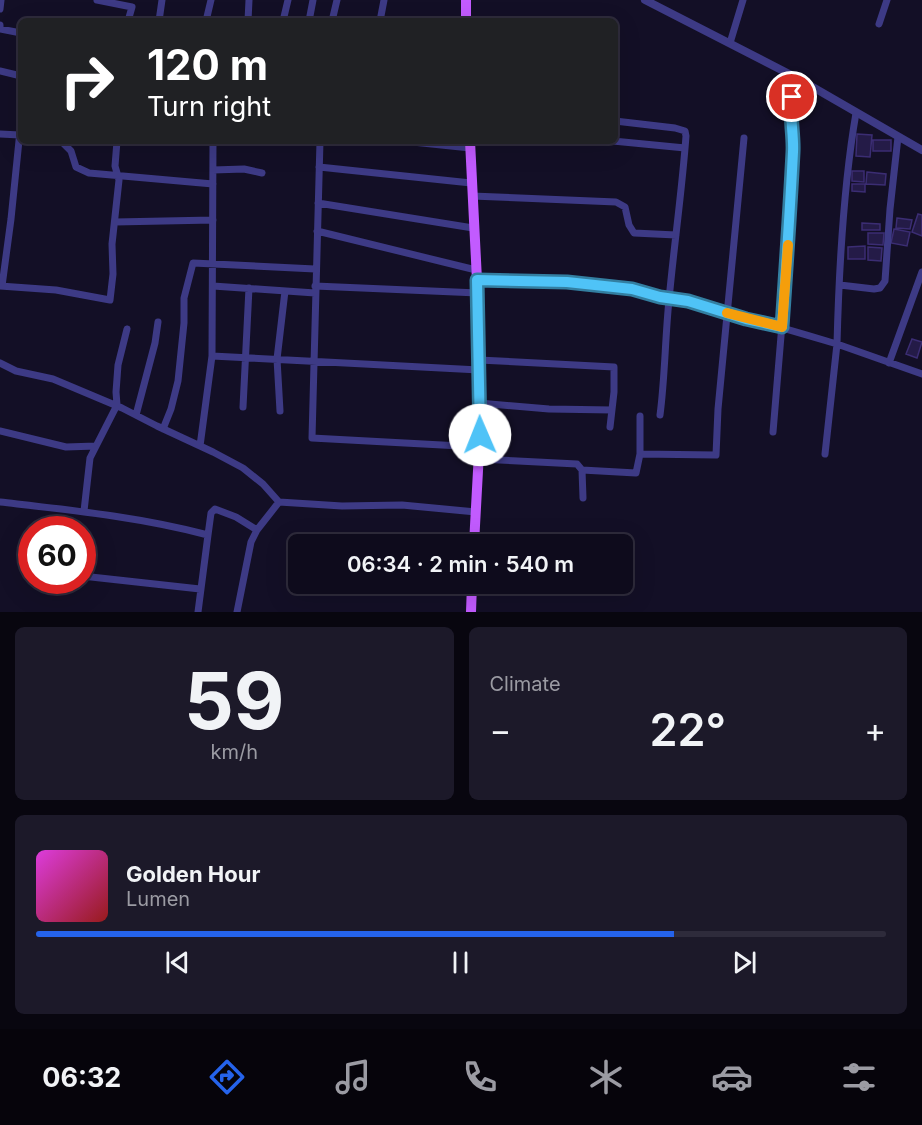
<!DOCTYPE html>
<html lang="en">
<head>
<meta charset="utf-8">
<style>
  :root { --surface:#0e0b1c; --page:#1c1929; --text:#f1f3f6; --muted:#9b9ba3; --line:#2e2b3b; --accent:#2563eb }
  body { margin:0; font-family:Inter,sans-serif; background:var(--page); color:var(--text); height:100vh; display:flex; flex-direction:column; font-size:22px; white-space:nowrap }
  * { box-sizing:border-box; margin:0 }
  p { font-size:20px; color:var(--muted) }
  .icon { flex:none; width:33px; height:33px; fill:none; stroke:currentColor; stroke-width:2; stroke-linecap:round; stroke-linejoin:round }
  .map { position:relative; height:612px; overflow:hidden }
  .details { display:flex; flex-direction:column; gap:15px; padding:15px; background:#08060f; flex:1 }
  .details>* { flex:none }
  .banner { position:absolute; left:18px; top:18px; width:600px; height:126px; border-radius:9px; box-shadow:0 6px 24px #0002,0 0 0 2px var(--line); background:#202124; color:#fff; overflow:hidden }
  .speed { position:absolute; left:18px; top:516px; display:flex; gap:12px; font-size:30px; font-weight:700; text-align:center }
  .speed>* { display:grid; place-content:center; width:78px; height:78px; border-radius:50%; background:var(--surface); box-shadow:0 6px 24px #0002,0 0 0 2px var(--line); line-height:1 }
  .speed .limit { border:9px solid #d22; background:#fff; color:#111 }
  .pin { position:absolute; display:grid; place-items:center; width:51px; height:51px; color:#fff; margin:-26px; border:3px solid #fff; border-radius:50%; box-shadow:0 2px 6px #0007 }
  .me { position:absolute; width:66px; margin:-33px; rotate:359deg; stroke-linejoin:round; filter:drop-shadow(0 0 4px #0008) }
  .turn { display:flex; align-items:center; gap:21px; height:126px; padding:0 30px; font-size:27px }
  .turn .icon { width:78px; height:78px; stroke-width:2.5 }
  .turn b { display:block; font-size:42px; line-height:51px }
  .big { font-size:45px; font-weight:600; line-height:1.1 }
  .details .card { flex:1; display:flex; flex-direction:column; justify-content:center; gap:9px; min-width:0; padding:0 21px; border-radius:9px; background:var(--page) }
  .details .dial { align-items:center; gap:0 }
  .dial b { font-size:78px; line-height:1 }
  .song { display:flex; align-items:center; gap:18px }
  .cover { width:72px; height:72px; border-radius:9px; background:linear-gradient(135deg,hsl(300 70% 55%),hsl(0 70% 35%)) }
  .played { height:6px; border-radius:3px; background:linear-gradient(90deg,var(--accent) 75%,var(--line) 75%) }
  .keys { display:flex; justify-content:space-around; direction:ltr }
  .heat { display:flex; justify-content:space-between; align-items:center; font-size:33px; direction:ltr }
  .details .tiles { flex:1; display:grid; gap:15px; grid-template-columns:1fr 1fr }
  .card:last-child { grid-column:span 2 }
  .trip { position:absolute; left:288px; top:534px; width:345px; height:60px; border-radius:9px; background:var(--surface); box-shadow:0 6px 24px #0002,0 0 0 2px var(--line); font-weight:600; line-height:60px; text-align:center }
  .tab-bar { display:flex; height:96px; justify-content:space-around; align-items:center; background:#06040b; color:var(--muted) }
  .tab-bar .icon { width:42px; height:42px }
  .tab-bar .on { color:var(--accent) }
  .tab-bar b { font-size:27px; color:var(--text) }
  .map>svg:first-child { display:block }
  .building { fill:#241b47; stroke:#3b2d73; stroke-width:1.5 }
  .lines { fill:none; stroke-linecap:round; stroke-linejoin:round }
  .minor { stroke:#3d3a85; stroke-width:7 }
  .tertiary { stroke:#3d3a85; stroke-width:8 }
  .primary { stroke:#c25bff; stroke-width:10 }
  .route-casing { stroke:#337fa1; stroke-width:15 }
  .route { stroke:#4fc3f7; stroke-width:10 }
  .slow { stroke:#f59e0b; stroke-width:10 }
</style>
</head>
<body>
<div class="map">
<svg width="922" height="612" viewBox="0 0 922 612">
  <rect width="100%" height="100%" fill="#130f26"/>
  <path class="building" d="M 857,134 L 872,135 L 870,157 L 856,156 Z
    M 873,140 L 891,140 L 891,151 L 873,151 Z
    M 852,171 L 864,171 L 864,182 L 852,181 Z
    M 867,172 L 886,174 L 885,185 L 866,184 Z
    M 852,184 L 865,184 L 865,192 L 852,191 Z
    M 918,214 L 922,215 L 922,236 L 912,232 Z
    M 897,218 L 912,220 L 910,229 L 896,228 Z
    M 862,223 L 880,224 L 880,230 L 862,230 Z
    M 894,229 L 910,232 L 907,246 L 891,243 Z
    M 868,233 L 884,233 L 883,245 L 868,244 Z
    M 865,246 L 865,259 L 848,259 L 848,247 Z
    M 868,247 L 882,248 L 881,261 L 868,260 Z
    M 912,339 L 922,342 L 917,358 L 906,354 Z"/>
  <g class="lines">
    <path class="minor" d="M 97,0 L 132,7 L 128,21
      M 0,9 L 1,0
      M 159,21 L 162,0
      M 206,21 L 211,0
      M 248,21 L 249,0
      M 283,21 L 288,0
      M 309,21 L 313,0
      M 332,21 L 337,0
      M 380,21 L 384,0
      M 879,24 L 887,0
      M 0,25 L 0,29 L 21,33
      M 730,43 L 743,0
      M 0,71 L 21,76
      M 615,121 L 675,128 L 685,131 L 686,136 C 682,191 674,245 669,300 C 665,339 665,377 660,415
      M 0,134 L 20,135
      M 61,141 L 71,151 L 76,167 L 89,173 L 213,184
      M 213,141 L 212,356 L 479,370
      M 320,141 L 312,438 L 479,447
      M 403,141 L 470,148
      M 613,141 L 685,148
      M 319,167 L 471,183
      M 213,170 L 244,169 L 262,173
      M 472,196 L 616,202 L 625,207 L 629,225 L 634,233 L 676,235
      M 318,203 L 473,228
      M 115,222 L 213,220
      M 317,231 L 476,270
      M 477,280 C 529,282 582,279 633,289 C 702,304 769,324 837,344 C 839,267 843,188 856,113
      M 840,285 L 874,289 L 880,288 L 885,281 L 890,209 L 898,137
      M 0,286 L 56,290 L 110,300 L 113,274 L 112,244 L 119,180 L 115,166 L 117,141
      M 2,286 L 11,219 L 21,121
      M 213,286 L 315,293
      M 315,286 L 478,293
      M 479,360 L 614,367 L 614,392 L 610,427
      M 0,363 L 16,371 L 53,379 L 122,408 L 157,426 L 213,452 L 243,468 L 263,484 L 279,502 L 342,506 L 402,505 L 476,512
      M 889,363 L 922,272
      M 479,403 L 549,409 L 612,410
      M 243,407 L 249,288
      M 280,411 L 277,359 L 285,291
      M 136,415 L 155,343 L 158,322
      M 163,429 L 171,409 L 178,381 L 184,323 L 184,298 L 193,263 L 315,269
      M 0,431 L 66,447 L 96,446
      M 773,432 L 790,228 L 794,138 L 791,105 L 797,78
      M 200,446 L 212,356
      M 640,454 L 640,416
      M 825,454 L 837,344 L 922,374
      M 479,459 L 577,464 L 582,470 L 583,498
      M 582,470 L 636,473 L 640,454 L 716,455 L 718,409 L 744,138
      M 0,502 C 70,510 140,517 208,535 L 198,612
      M 84,511 L 90,458 L 117,405 L 116,392 L 118,365 L 127,329
      M 208,535 L 211,513 L 215,509 L 236,517 L 257,530
      M 82,576 L 200,589
      M 237,612 L 251,542 L 257,530 L 279,502"/>
    <path class="tertiary" d="M 645,0 L 797,78 L 922,150"/>
    <path class="primary" d="M 466,0 L 466,21
      M 470,141 L 477,280 L 480,434 L 474,544
      M 471,612 L 472,584"/>
  </g>
  <g class="lines">
    <g class="route-casing">
      <path id="route" d="M 480,435 L 477,280 L 567,282 L 632,289 L 660,297 L 688,301 L 746,319 L 782,327 C 786,269 790,211 793,152 C 794,134 789,115 792,97"/>
    </g>
    <use href="#route" class="route"/>
    <path class="slow" d="M 727,313 L 782,327 L 788,245"/>
  </g>
</svg>
<div class="speed"><div class="limit">60</div></div>
<div class="pin" style="left:792px;top:97px;background:#d93025"><svg class="icon" aria-label="arrive" viewBox="0 0 24 24"><path d="M6 21V4h12l-3 4 3 4H6"/></svg></div>
<svg class="me" style="left:480px;top:435px" viewBox="-20 -20 40 40"><circle r="19" fill="#fff"/><path d="M0-13L10 11 0 6-10 11z" fill="#4fc3f7"/></svg>
<div class="trip">06:34 · 2 min · 540 m</div>
<div class="banner">
<div class="turn"><svg class="icon" aria-label="right" viewBox="0 0 24 24"><path d="M7 20v-9h11M14 6l5 5-5 5"/></svg><div><b>120 m</b>Turn right</div></div>
</div>
</div>
<section class="details">
<div class="tiles">
<div class="card dial"><b>59</b><p>km/h</p></div>
<div class="card"><p>Climate</p>
<div class="heat"><a>−</a><b class="big">22°</b><a>+</a></div>
</div>
<div class="card">
<div class="song"><i class="cover"></i><div><b>Golden Hour</b><p>Lumen</p></div></div>
<div class="played"></div>
<div class="keys"><svg class="icon" aria-label="previous" viewBox="0 0 24 24"><path d="M18 5L8 12l10 7zM5 5v14"/></svg><svg class="icon" aria-label="pause" viewBox="0 0 24 24"><path d="M8 5v14M16 5v14"/></svg><svg class="icon" aria-label="next" viewBox="0 0 24 24"><path d="M6 5l10 7-10 7zM19 5v14"/></svg></div>
</div>
</div>
</section>
<nav class="tab-bar">
<b>06:32</b>
<svg class="icon on" aria-label="directions" viewBox="0 0 24 24"><path d="M12 3l9 9-9 9-9-9zM9 14v-3h6M13 9l2 2-2 2"/></svg>
<svg class="icon" aria-label="music" viewBox="0 0 24 24"><path d="M9 18V5l10-2v13"/><circle cx="6" cy="18" r="3"/><circle cx="16" cy="16" r="3"/></svg>
<svg class="icon" aria-label="phone" viewBox="0 0 24 24"><path d="M5 4h4l2 5-3 2q2 4 5 5l2-3 5 2v4C11 20 4 13 5 4z"/></svg>
<svg class="icon" aria-label="climate" viewBox="0 0 24 24"><path d="M12 3v18M4 7l16 10M4 17L20 7"/></svg>
<svg class="icon" aria-label="car" viewBox="0 0 24 24"><path d="M5 17H2v-5l4-1 3-4h7l3 4 3 1v5h-3M9 17h6M6 11h13"/><circle cx="7" cy="17" r="2"/><circle cx="17" cy="17" r="2"/></svg>
<svg class="icon" aria-label="filters" viewBox="0 0 24 24"><path d="M4 7h16M4 17h16"/><circle cx="9" cy="7" r="2"/><circle cx="15" cy="17" r="2"/></svg>
</nav>
</body>
</html>
